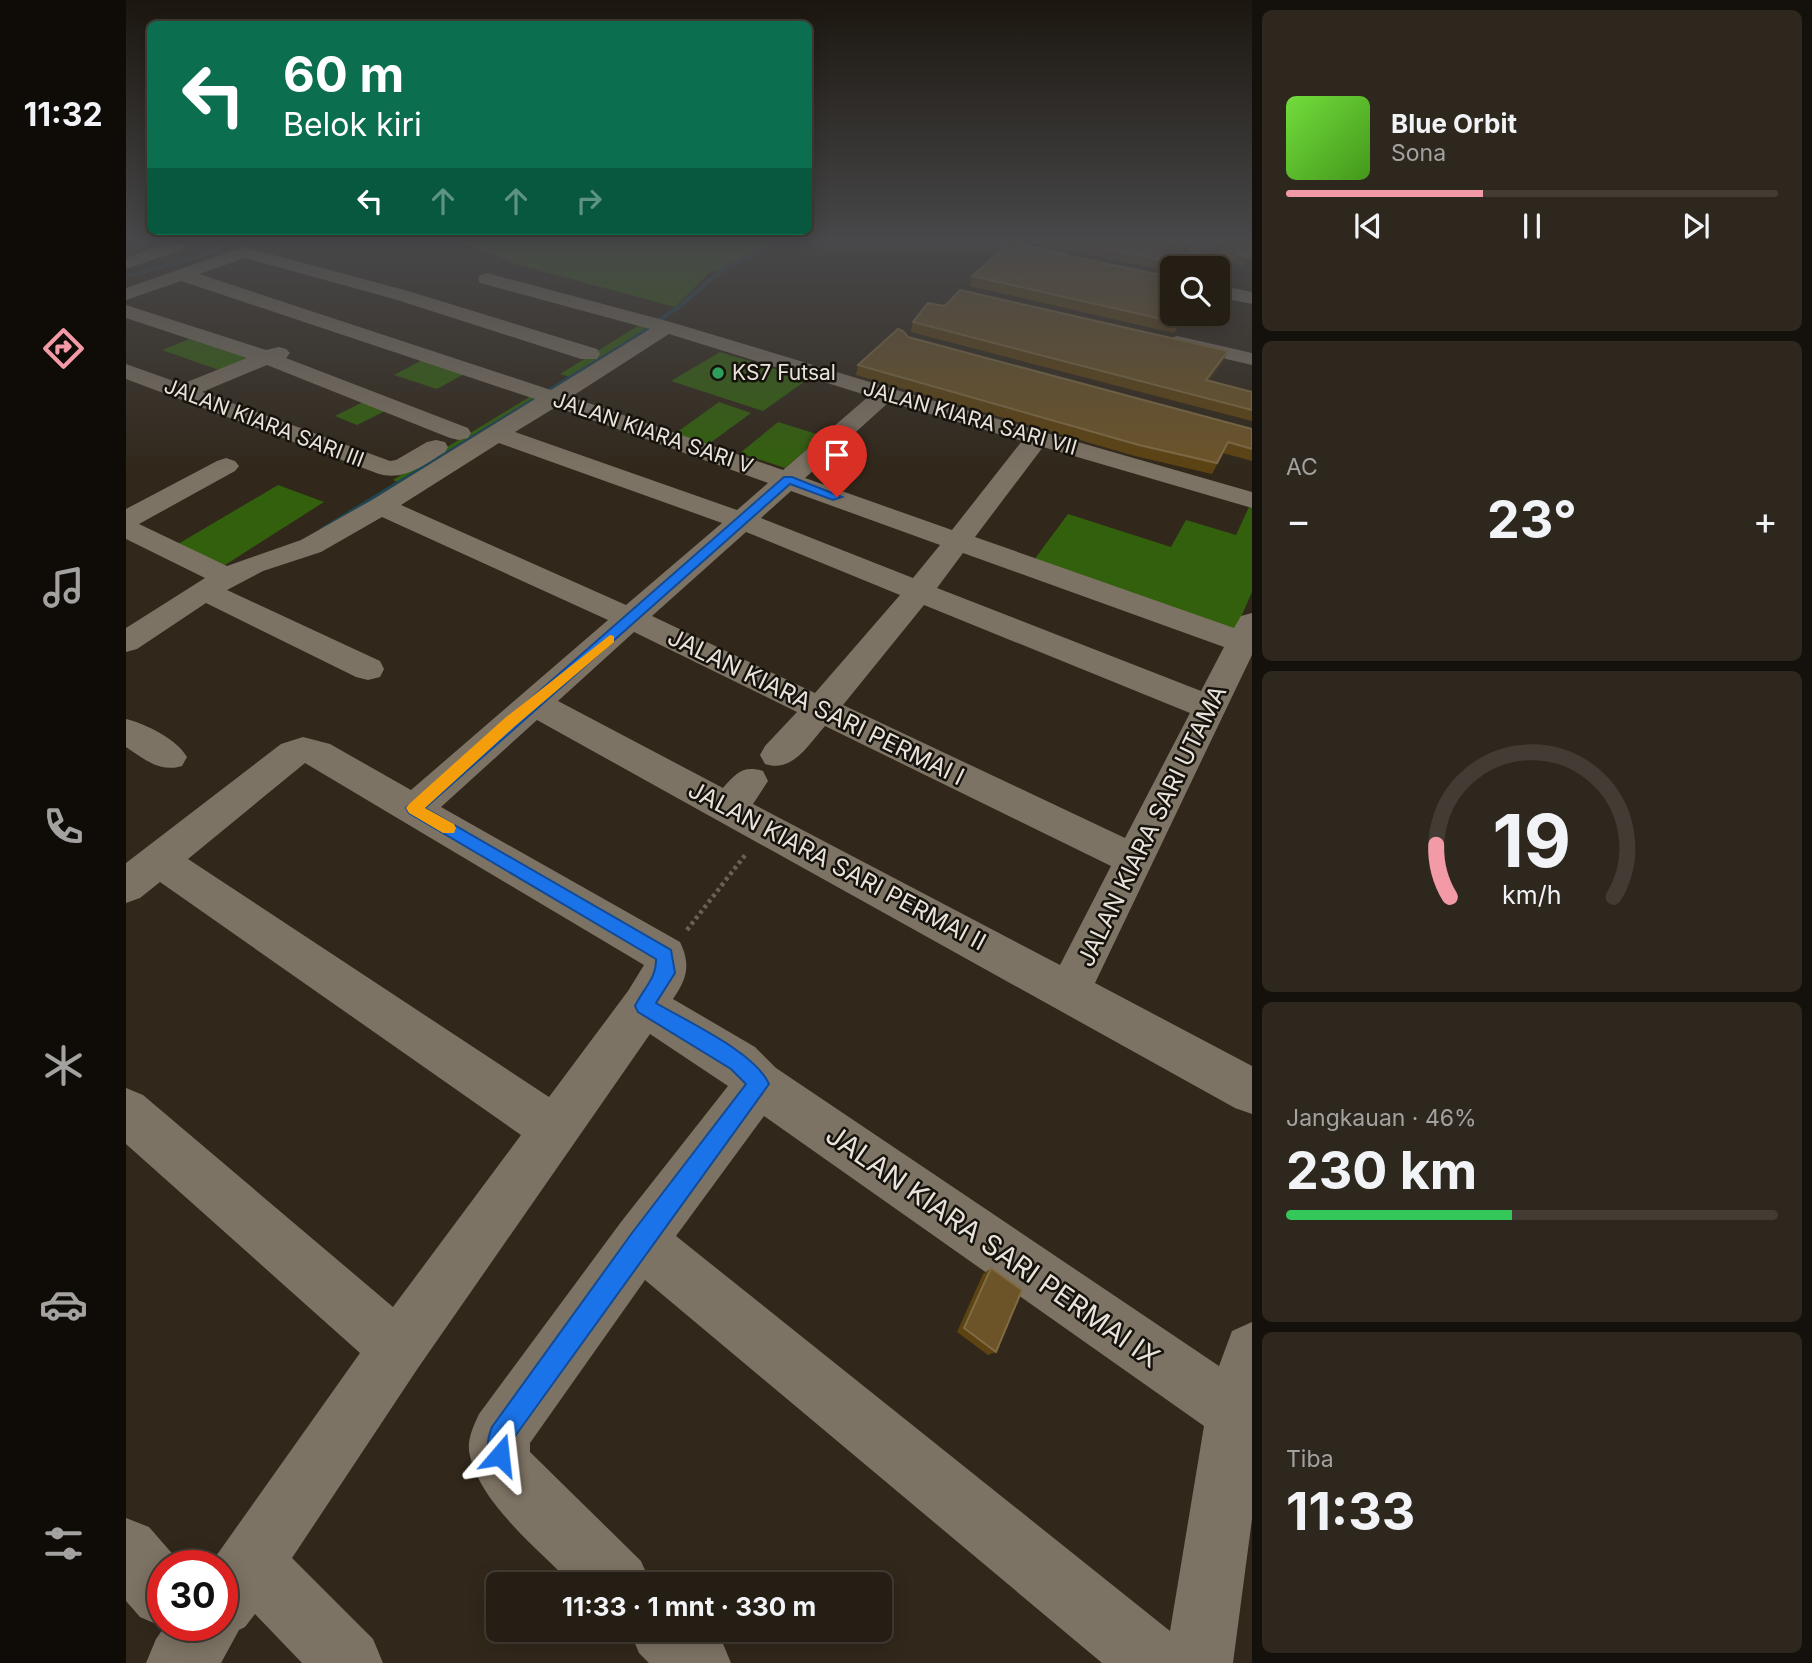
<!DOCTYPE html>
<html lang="id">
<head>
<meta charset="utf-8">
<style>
  :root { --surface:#251e14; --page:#2d271d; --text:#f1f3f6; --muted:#a3a2a0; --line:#423c34; --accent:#f39aa7 }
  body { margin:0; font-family:Inter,sans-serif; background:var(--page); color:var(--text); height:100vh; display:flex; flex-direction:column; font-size:26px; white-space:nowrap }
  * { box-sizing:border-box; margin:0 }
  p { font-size:23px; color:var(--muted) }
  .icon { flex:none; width:38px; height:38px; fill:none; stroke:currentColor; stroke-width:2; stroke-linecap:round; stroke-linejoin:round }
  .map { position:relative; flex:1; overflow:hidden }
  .details { display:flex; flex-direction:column; gap:10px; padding:10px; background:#14100b; width:560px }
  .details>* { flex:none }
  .guide { position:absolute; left:21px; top:21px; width:665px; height:214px; border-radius:10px; box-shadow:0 4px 18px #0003,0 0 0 2px var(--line); background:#0b6e4f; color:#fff; overflow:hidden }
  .buttons { position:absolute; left:1034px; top:256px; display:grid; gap:14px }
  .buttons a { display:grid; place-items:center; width:70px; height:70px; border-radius:10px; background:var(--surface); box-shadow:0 4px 18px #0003,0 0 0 2px var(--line); font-size:35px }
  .speed { position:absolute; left:21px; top:1550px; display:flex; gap:14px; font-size:35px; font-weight:700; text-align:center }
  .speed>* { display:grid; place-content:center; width:91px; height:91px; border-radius:50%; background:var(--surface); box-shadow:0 4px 18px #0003,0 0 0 2px var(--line); line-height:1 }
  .speed .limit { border:10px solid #d22; background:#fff; color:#111 }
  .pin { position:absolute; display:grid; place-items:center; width:60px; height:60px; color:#fff; margin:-72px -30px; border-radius:50% 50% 50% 0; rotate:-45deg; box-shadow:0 0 7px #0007 }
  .pin .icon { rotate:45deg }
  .me { position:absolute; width:77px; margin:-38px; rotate:17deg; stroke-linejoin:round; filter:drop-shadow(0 0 5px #0008) }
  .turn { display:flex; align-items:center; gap:24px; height:147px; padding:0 21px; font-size:32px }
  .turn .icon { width:91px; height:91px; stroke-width:2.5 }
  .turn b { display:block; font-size:49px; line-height:60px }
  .lanes { display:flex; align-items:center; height:66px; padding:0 21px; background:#0003; justify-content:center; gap:35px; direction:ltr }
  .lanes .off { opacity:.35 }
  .big { font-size:52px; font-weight:700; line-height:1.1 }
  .details .tile { flex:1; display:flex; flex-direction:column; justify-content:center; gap:10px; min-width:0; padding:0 24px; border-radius:10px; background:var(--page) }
  .details .dial { align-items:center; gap:0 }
  .dial svg { height:182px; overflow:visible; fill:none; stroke:var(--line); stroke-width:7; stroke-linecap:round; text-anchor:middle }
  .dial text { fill:var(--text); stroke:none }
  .song { display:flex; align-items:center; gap:21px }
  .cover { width:84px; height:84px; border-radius:10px; background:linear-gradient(135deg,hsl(100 70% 55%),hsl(100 70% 35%)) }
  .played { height:7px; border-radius:4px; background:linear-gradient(90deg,var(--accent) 40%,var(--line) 40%) }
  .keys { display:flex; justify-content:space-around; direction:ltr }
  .heat { display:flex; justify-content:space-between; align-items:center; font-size:38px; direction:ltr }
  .charge { height:10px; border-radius:5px; background:linear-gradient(90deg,#34c759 46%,var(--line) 0) }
  .trip { position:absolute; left:360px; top:1572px; width:406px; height:70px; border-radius:10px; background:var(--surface); box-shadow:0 4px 18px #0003,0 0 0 2px var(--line); font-weight:700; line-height:70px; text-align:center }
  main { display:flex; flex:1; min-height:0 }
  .menu { display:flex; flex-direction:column; width:126px; justify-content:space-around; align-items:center; background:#0f0c08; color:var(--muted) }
  .menu .icon { width:49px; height:49px }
  .menu .current { color:var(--accent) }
  .menu b { font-size:32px; color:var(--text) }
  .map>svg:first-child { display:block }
  .green { fill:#33600d }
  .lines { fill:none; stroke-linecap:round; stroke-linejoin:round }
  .stream { fill:#204553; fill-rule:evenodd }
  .path { stroke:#696156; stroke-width:4.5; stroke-dasharray:3.5 3.5; stroke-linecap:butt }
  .minor { fill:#7d7364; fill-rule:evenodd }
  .wall { fill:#5d4312 }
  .shaded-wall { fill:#45310d }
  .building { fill:#6c5428; stroke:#7f6b44; stroke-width:2 }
  .route { fill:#1a73e8; stroke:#114b97; stroke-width:2 }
  .slow { fill:#f59e0b }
  .leisure-dot { fill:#2e9e5b; stroke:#16120c; stroke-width:2.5 }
  .labels { text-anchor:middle; stroke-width:5; stroke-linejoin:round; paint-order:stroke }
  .far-poi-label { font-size:21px; fill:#e9e3db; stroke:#16120c; text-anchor:start }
  .far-street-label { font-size:21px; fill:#e9e3db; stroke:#16120c }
  .street-label { font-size:24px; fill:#e9e3db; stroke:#16120c }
  .near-street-label { font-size:28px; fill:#e9e3db; stroke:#16120c }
</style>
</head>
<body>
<main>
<nav class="menu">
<b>11:32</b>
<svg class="icon current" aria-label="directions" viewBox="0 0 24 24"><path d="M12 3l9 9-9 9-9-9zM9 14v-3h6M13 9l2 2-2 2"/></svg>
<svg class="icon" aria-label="music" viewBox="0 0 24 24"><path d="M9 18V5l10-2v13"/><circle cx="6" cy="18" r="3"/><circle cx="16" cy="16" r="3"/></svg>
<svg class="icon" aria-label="phone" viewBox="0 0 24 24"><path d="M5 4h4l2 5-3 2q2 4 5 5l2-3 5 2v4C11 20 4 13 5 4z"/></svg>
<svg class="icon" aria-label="climate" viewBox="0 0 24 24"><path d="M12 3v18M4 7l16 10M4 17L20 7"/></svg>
<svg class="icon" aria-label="car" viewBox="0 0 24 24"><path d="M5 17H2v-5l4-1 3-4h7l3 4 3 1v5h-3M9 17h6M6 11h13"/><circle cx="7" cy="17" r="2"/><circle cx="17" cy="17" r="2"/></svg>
<svg class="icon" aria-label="filters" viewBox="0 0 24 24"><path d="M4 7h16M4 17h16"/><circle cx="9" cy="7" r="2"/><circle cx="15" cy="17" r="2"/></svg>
</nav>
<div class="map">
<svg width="1126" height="1663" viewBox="0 0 1126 1663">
  <rect width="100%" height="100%" fill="#31281b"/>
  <path class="green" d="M 317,238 L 656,238 L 582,274 L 549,307 L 389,264 L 360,251 Z
    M 515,324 L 535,330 L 455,380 L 434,374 Z
    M 68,337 L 127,357 L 96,371 L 36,350 Z
    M 594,352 L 682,379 L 637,411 L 545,381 Z
    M 298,359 L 340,373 L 311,389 L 268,375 Z
    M 405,396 L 413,399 L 276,484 L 267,480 Z
    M 237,402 L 259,411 L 231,425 L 209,416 Z
    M 593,402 L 625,413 L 580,446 L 547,435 Z
    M 652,422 L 697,436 L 659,468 L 614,453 Z
    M 152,485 L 198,502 L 99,565 L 52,544 Z
    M 1123,507 L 1126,508 L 1126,592 L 1108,633 L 905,564 L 942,514 L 1045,547 L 1060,520 L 1110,535 Z"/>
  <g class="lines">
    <path class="stream" d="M 116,238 L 121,238 L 76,257 L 0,278 L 0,276 L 72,255 Z
      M 658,238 L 663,238 L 598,271 L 556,307 L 507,341 L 198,530 L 193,529 L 503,339 L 552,305 L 594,269 Z"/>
    <path class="path" d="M 561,930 L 620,854"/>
    <path class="minor" d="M 27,238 L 48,238 L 59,246 L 56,250 L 0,269 L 0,258 L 36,245 Z
      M 879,238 L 897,238 L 894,243 L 939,253 L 942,257 L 933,262 L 879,250 L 873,244 Z
      M 1071,238 L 1089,238 L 1066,268 L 1048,268 Z
      M 118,247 L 282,291 L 471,349 L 474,354 L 471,359 L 455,359 L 268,299 L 119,258 L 73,274 L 425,390 L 524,329 L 354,283 L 352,279 L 354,275 L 361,273 L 548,323 L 767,389 L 1126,492 L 1126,508 L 917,447 L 849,537 L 1108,628 L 1115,616 L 1126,613 L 1126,655 L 969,983 L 1126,1066 L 1126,1114 L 1109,1108 L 411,720 L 315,807 L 554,942 C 565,965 561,979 547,999 L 629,1047 L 650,1068 L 1093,1366 L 1106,1331 L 1126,1322 L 1126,1519 L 1107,1663 L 976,1663 L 519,1280 L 404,1443 L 404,1452 L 515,1561 L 525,1584 L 446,1584 C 412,1549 355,1504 344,1456 C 340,1441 347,1427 353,1414 L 495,1222 L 602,1086 L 524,1034 L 292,1368 L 166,1558 L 247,1639 L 257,1663 L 176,1663 L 129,1614 L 119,1627 L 113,1630 L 95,1663 L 20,1663 L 30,1639 L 39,1626 L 37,1627 L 14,1617 L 0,1601 L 0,1518 L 23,1527 L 57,1566 L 37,1566 L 37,1626 L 96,1626 L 96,1566 L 83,1566 L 234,1353 L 0,1144 L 0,1088 L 17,1095 L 267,1307 L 395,1135 L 34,882 L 14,898 L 0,903 L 0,863 L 155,744 L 177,737 L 204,744 L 285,790 L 482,620 L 256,517 L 195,552 L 137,571 L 101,590 L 254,661 L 258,669 L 254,677 L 242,680 L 230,677 L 80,603 L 11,649 L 0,652 L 0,628 L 79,578 L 0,539 L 0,509 L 91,461 L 100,458 L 109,461 L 113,466 L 109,471 L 13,524 L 101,566 L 175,540 L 246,500 L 409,399 L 55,281 L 0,300 L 0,288 ZM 543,334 L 743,396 L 657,470 L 445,397 ZM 763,402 L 896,441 L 826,530 L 679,478 ZM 430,407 L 642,483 L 611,510 L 389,432 ZM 373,443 L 596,523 L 500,605 L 275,505 ZM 665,491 L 814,545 L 787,578 L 635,518 ZM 620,532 L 774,595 L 689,693 L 526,616 ZM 837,553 L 1098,647 L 1075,691 L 811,588 ZM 798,605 L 1064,713 L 999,838 L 717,705 ZM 508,632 L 671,712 L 639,746 L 634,755 L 639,764 C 667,773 682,745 699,726 L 985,866 L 934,965 L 627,804 L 642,781 L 637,771 C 617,765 610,773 597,788 L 432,701 ZM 179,763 L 518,965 L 502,991 L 423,1097 L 62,859 ZM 638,1116 L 1078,1426 L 1044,1631 L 550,1236 Z
      M 1092,285 L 1126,292 L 1126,304 L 1092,297 Z
      M 0,305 L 140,350 L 153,347 L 160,349 L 164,353 L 160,358 L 342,428 L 345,433 L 342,438 L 333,440 L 324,438 L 141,365 L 76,392 L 264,461 L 270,460 L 301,442 L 310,440 L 319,442 L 322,447 L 319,452 C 298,465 278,481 253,474 L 0,379 L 0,364 L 56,384 L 121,358 L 0,318 Z
      M 1051,336 L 1126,353 L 1126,365 L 1044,346 L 1041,342 L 1044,338 Z
      M 0,719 C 20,724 51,739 61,757 L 56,766 C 34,773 18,759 0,747 Z
      M 503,1629 L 585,1629 L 595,1639 L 605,1663 L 523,1663 L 513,1653 Z"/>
  </g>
  <path class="wall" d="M 905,238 L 1068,238 L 1050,261 L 1072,260 L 1126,238 L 1126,258 L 1118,266 L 1104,263 L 1095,283 L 1092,282 L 1092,268 L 1046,268 L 1046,272 L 904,242 Z
    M 846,276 L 1060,319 L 1048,333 L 844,286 Z
    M 787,322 L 1102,351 L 1097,361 L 1083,381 L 1126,392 L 1126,421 L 785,332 Z
    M 782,337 L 1126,429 L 1126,461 L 1097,453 L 1086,474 L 1009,456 L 730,375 L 732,365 Z
    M 865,1268 L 870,1352 L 862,1355 L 831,1332 L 857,1274 Z"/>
  <path class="shaded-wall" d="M 1065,238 L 1068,238 L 1049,263 L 1050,257 Z
    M 1126,253 L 1126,257 L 1118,266 L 1122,257 Z
    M 1061,313 L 1063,313 L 1060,319 L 1048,333 L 1053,323 Z
    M 1102,351 L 1097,361 L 1076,390 L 1080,380 Z"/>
  <path class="building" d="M 928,238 L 1065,238 L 1050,257 L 1050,261 L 1072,260 L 1089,238 L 1126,238 L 1126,253 L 1122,257 L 1108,254 L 1099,274 L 1092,272 L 1092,268 L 1051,268 L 1050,263 Z
    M 883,244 L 1046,277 L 1046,313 L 1061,313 L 1053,323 L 846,276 Z
    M 834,290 L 1102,351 L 1080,380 L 1126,392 L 1126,410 L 787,322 L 802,303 L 819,306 Z
    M 772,329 L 777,331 L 782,337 L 1126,429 L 1126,449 L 1102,442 L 1091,463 L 1013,445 L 732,365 Z
    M 865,1268 L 896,1290 L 870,1352 L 838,1328 Z"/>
  <linearGradient id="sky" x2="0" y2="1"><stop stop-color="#1b160f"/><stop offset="0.51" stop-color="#48484a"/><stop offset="1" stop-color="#48484a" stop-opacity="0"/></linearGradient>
  <rect width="1126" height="471" fill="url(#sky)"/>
  <path class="route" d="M 658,477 L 666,477 L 716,497 L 707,500 L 664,484 L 299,808 L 545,950 L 549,973 L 530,1003 C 560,1021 629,1052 643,1084 L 387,1439 L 386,1455 L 383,1464 L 374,1468 L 365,1464 C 360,1452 361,1439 366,1427 L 506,1233 L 620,1084 L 605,1069 L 512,1012 L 509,1006 C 517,989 531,978 530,959 L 283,813 L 280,808 Z"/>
  <path class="slow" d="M 484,635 L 488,636 L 488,642 L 389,726 L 299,808 L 328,824 L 330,828 L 328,833 L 317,833 L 283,813 L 280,808 L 283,804 L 379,718 Z"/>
  <circle class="leisure-dot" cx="592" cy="373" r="7"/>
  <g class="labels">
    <g class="far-poi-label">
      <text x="606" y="380">KS7 Futsal</text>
    </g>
    <g class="far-street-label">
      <text transform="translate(844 418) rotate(16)" y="7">JALAN KIARA SARI VII</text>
      <text transform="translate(138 423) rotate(21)" y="7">JALAN KIARA SARI III</text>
      <text transform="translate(527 433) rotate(19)" y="7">JALAN KIARA SARI V</text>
    </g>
    <g class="street-label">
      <text transform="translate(690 707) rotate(26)" y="8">JALAN KIARA SARI PERMAI I</text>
      <text transform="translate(1026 826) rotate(-64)" y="8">JALAN KIARA SARI UTAMA</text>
      <text transform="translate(711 866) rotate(28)" y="8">JALAN KIARA SARI PERMAI II</text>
    </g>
    <g class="near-street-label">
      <text transform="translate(867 1246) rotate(35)" y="10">JALAN KIARA SARI PERMAI IX</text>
    </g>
  </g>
</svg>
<div class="buttons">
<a><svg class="icon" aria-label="search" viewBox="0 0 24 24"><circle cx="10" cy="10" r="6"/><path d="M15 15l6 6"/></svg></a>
</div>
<div class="speed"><div class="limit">30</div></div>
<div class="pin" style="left:711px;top:497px;background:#d93025"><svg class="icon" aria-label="arrive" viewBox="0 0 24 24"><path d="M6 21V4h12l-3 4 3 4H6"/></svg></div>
<svg class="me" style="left:374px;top:1455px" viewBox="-20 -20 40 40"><path d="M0-17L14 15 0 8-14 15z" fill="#1a73e8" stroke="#fff" stroke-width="4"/></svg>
<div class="trip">11:33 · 1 mnt · 330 m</div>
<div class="guide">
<div class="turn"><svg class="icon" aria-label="left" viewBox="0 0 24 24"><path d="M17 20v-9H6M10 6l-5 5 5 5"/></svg><div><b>60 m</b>Belok kiri</div></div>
<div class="lanes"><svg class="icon" aria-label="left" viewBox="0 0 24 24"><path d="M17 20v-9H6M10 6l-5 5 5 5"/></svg><svg class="icon off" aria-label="ahead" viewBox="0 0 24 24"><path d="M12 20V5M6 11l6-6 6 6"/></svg><svg class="icon off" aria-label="ahead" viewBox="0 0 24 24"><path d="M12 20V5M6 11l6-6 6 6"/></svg><svg class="icon off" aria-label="right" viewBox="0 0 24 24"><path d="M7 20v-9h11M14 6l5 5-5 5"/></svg></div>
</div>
</div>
<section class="details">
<div class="tile">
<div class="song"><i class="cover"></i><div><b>Blue Orbit</b><p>Sona</p></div></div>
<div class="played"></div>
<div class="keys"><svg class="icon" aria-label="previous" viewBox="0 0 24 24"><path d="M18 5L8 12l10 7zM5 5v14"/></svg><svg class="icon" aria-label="pause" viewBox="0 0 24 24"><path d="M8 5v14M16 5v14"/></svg><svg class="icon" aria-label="next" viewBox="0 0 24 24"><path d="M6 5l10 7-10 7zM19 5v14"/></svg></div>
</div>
<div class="tile"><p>AC</p>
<div class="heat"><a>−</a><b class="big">23°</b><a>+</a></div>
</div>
<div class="tile dial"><svg viewBox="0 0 100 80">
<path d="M14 69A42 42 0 1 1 86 69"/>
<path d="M14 69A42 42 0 0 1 8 46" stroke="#f39aa7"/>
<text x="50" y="56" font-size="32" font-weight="700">19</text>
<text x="50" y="72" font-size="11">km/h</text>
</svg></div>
<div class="tile"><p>Jangkauan · 46%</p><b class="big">230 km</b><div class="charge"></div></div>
<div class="tile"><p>Tiba</p><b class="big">11:33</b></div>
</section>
</main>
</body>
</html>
